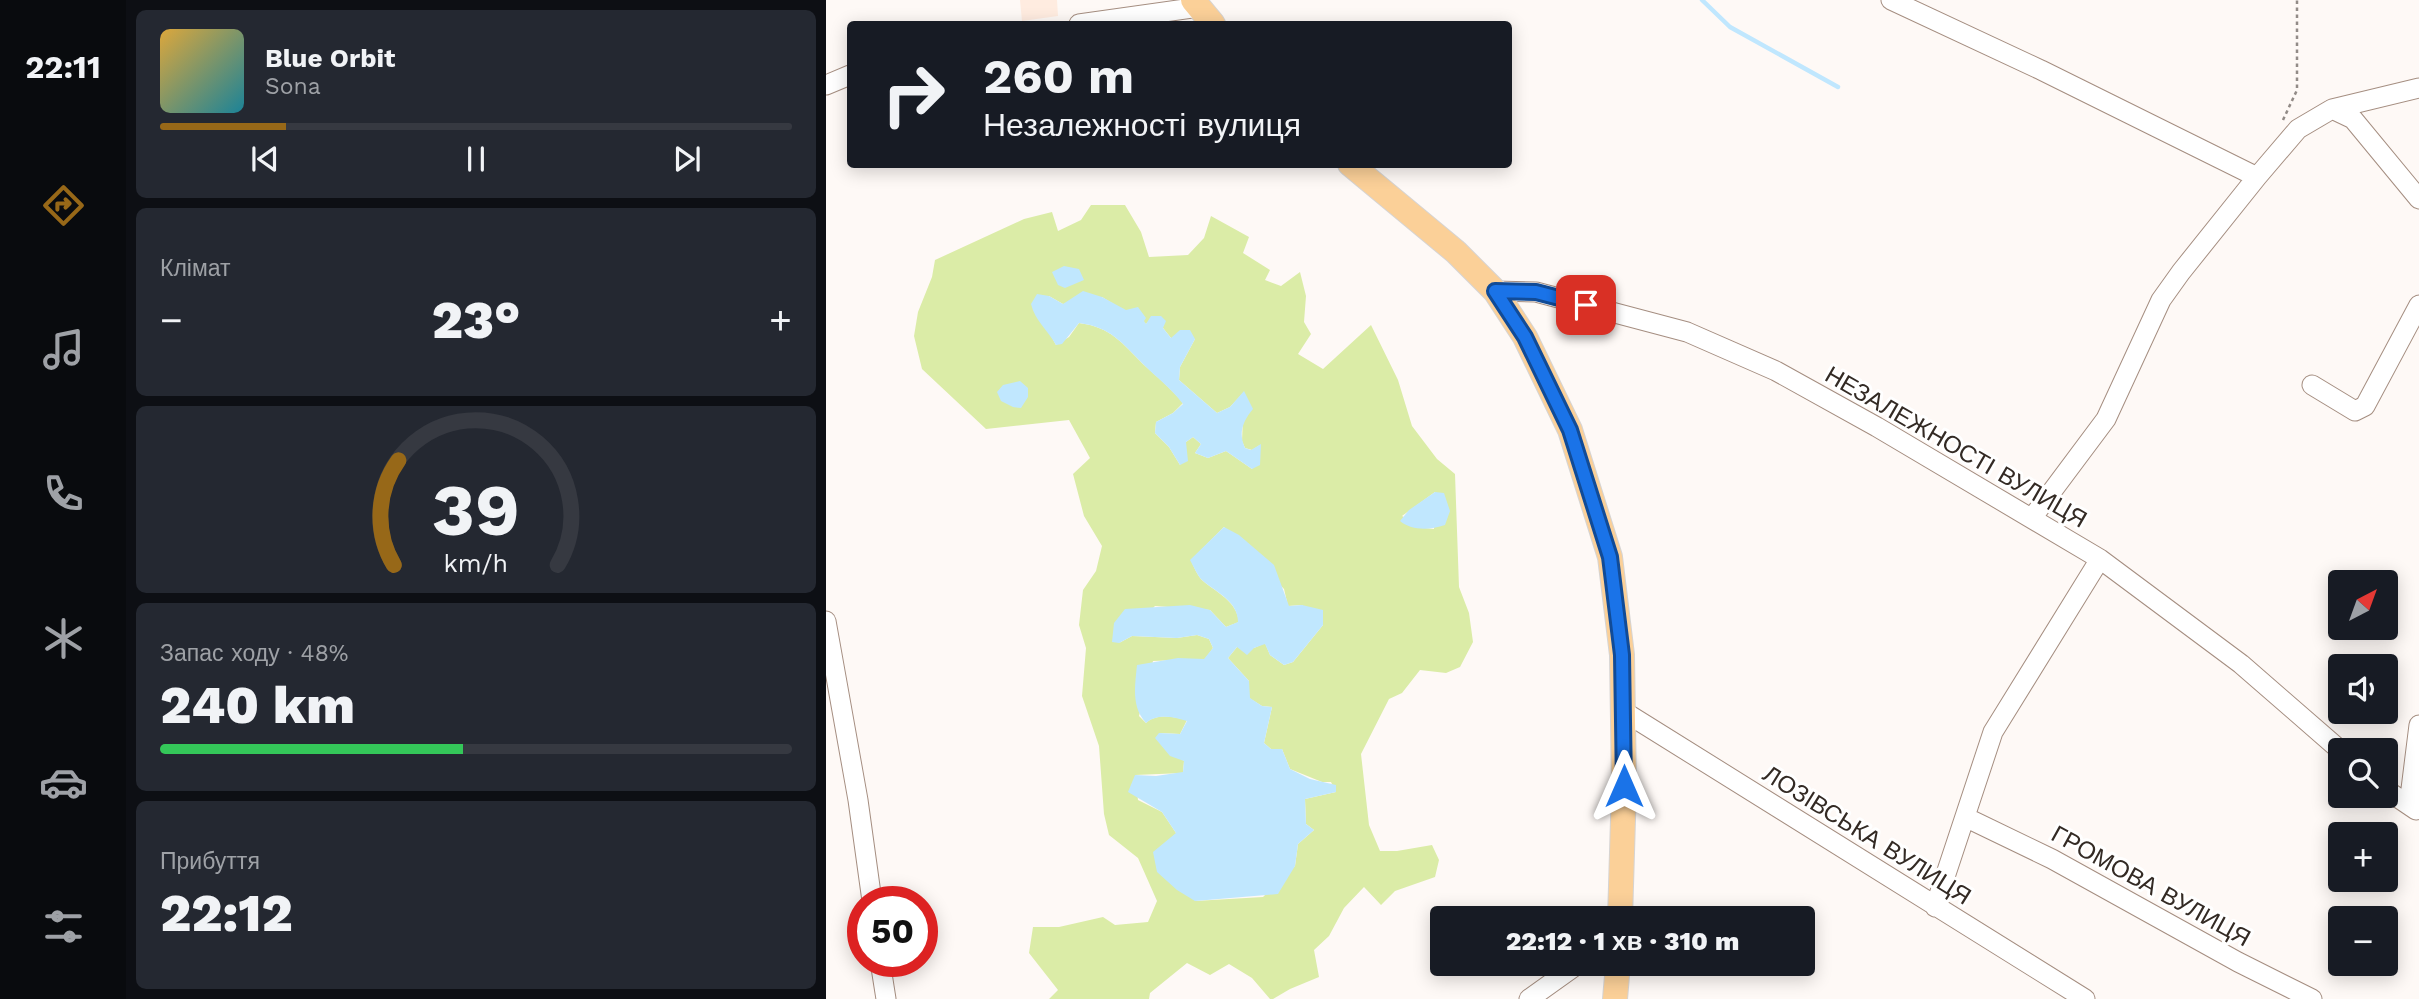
<!DOCTYPE html>
<html lang="uk">
<head>
<meta charset="utf-8">
<style>
  :root { --surface:#171b24; --page:#242831; --text:#f1f3f6; --muted:#9ea1a6; --line:#363941; --accent:#976818 }
  body { margin:0; font-family:"Work Sans",sans-serif; background:var(--page); color:var(--text); height:100vh; display:flex; flex-direction:column; font-size:26px; white-space:nowrap }
  * { box-sizing:border-box; margin:0 }
  p { font-size:23px; color:var(--muted) }
  .icon { flex:none; width:38px; height:38px; fill:none; stroke:currentColor; stroke-width:2; stroke-linecap:round; stroke-linejoin:round }
  .map { position:relative; flex:1; overflow:hidden }
  .details { display:flex; flex-direction:column; gap:10px; padding:10px; background:#0d0f14; width:700px }
  .details>* { flex:none }
  .hud { position:absolute; left:21px; top:21px; width:665px; height:147px; border-radius:7px; box-shadow:0 4px 18px #0003; background:#171b24; color:var(--text); overflow:hidden }
  .needle { width:46px; rotate:41deg }
  .tools { position:absolute; left:1502px; top:570px; display:grid; gap:14px }
  .tools a { display:grid; place-items:center; width:70px; height:70px; border-radius:7px; background:var(--surface); box-shadow:0 4px 18px #0003; font-size:35px }
  .speed { position:absolute; left:21px; top:886px; display:flex; gap:14px; font-size:35px; font-weight:700; text-align:center }
  .speed>* { display:grid; place-content:center; width:91px; height:91px; border-radius:50%; background:var(--surface); box-shadow:0 4px 18px #0003; line-height:1 }
  .speed .limit { border:10px solid #d22; background:#fff; color:#111 }
  .pin { position:absolute; display:grid; place-items:center; width:60px; height:60px; color:#fff; margin:-30px; border-radius:14px; box-shadow:0 4px 10px #0006 }
  .me { position:absolute; width:77px; margin:-38px; rotate:0deg; stroke-linejoin:round; filter:drop-shadow(0 0 5px #0008) }
  .turn { display:flex; align-items:center; gap:24px; height:147px; padding:0 21px; font-size:32px }
  .turn .icon { width:91px; height:91px; stroke-width:2.5 }
  .turn b { display:block; font-size:49px; line-height:60px }
  .big { font-size:52px; font-weight:800; line-height:1.1 }
  .details .widget { flex:1; display:flex; flex-direction:column; justify-content:center; gap:10px; min-width:0; padding:0 24px; border-radius:10px; background:var(--page) }
  .details .dial { align-items:center; gap:0 }
  .dial svg { height:182px; overflow:visible; fill:none; stroke:var(--line); stroke-width:7; stroke-linecap:round; text-anchor:middle }
  .dial text { fill:var(--text); stroke:none }
  .song { display:flex; align-items:center; gap:21px }
  .cover { width:84px; height:84px; border-radius:10px; background:linear-gradient(135deg,hsl(40 70% 55%),hsl(190 70% 35%)) }
  .played { height:7px; border-radius:4px; background:linear-gradient(90deg,var(--accent) 20%,var(--line) 20%) }
  .keys { display:flex; justify-content:space-around; direction:ltr }
  .heat { display:flex; justify-content:space-between; align-items:center; font-size:38px; direction:ltr }
  .charge { height:10px; border-radius:5px; background:linear-gradient(90deg,#34c759 48%,var(--line) 0) }
  .trip { position:absolute; left:604px; top:906px; width:385px; height:70px; border-radius:7px; background:var(--surface); box-shadow:0 4px 18px #0003; font-weight:800; line-height:70px; text-align:center }
  main { display:flex; flex:1; min-height:0 }
  .menu { display:flex; flex-direction:column; width:126px; justify-content:space-around; align-items:center; background:#090b0e; color:var(--muted) }
  .menu .icon { width:49px; height:49px }
  .menu .active { color:var(--accent) }
  .menu b { font-size:32px; color:var(--text) }
  .map>svg:first-child { display:block }
  .built { fill:#ffece0 }
  .green { fill:#dbeca7; fill-rule:evenodd }
  .water { fill:#c0e7fe }
  .lines { fill:none; stroke-linecap:round; stroke-linejoin:round }
  .stream { stroke:#c0e7fe; stroke-width:4.5 }
  .minor-casing { stroke:#a58e81; stroke-width:21 }
  .major-casing { stroke:#d6d4d3; stroke-width:26 }
  .path { stroke:#928b87; stroke-width:2.5; stroke-dasharray:3.5 3.5; stroke-linecap:butt }
  .minor { stroke:#fff; stroke-width:19 }
  .major { stroke:#fbd098; stroke-width:24 }
  .route-casing { stroke:#114b97; stroke-width:18 }
  .route { stroke:#1a73e8; stroke-width:12 }
  .labels { text-anchor:middle; stroke-width:6; stroke-linejoin:round; paint-order:stroke }
  .street-label { font-size:24px; fill:#332a24; stroke:#fff }
</style>
</head>
<body>
<main>
<nav class="menu">
<b>22:11</b>
<svg class="icon active" aria-label="directions" viewBox="0 0 24 24"><path d="M12 3l9 9-9 9-9-9zM9 14v-3h6M13 9l2 2-2 2"/></svg>
<svg class="icon" aria-label="music" viewBox="0 0 24 24"><path d="M9 18V5l10-2v13"/><circle cx="6" cy="18" r="3"/><circle cx="16" cy="16" r="3"/></svg>
<svg class="icon" aria-label="phone" viewBox="0 0 24 24"><path d="M5 4h4l2 5-3 2q2 4 5 5l2-3 5 2v4C11 20 4 13 5 4z"/></svg>
<svg class="icon" aria-label="climate" viewBox="0 0 24 24"><path d="M12 3v18M4 7l16 10M4 17L20 7"/></svg>
<svg class="icon" aria-label="car" viewBox="0 0 24 24"><path d="M5 17H2v-5l4-1 3-4h7l3 4 3 1v5h-3M9 17h6M6 11h13"/><circle cx="7" cy="17" r="2"/><circle cx="17" cy="17" r="2"/></svg>
<svg class="icon" aria-label="filters" viewBox="0 0 24 24"><path d="M4 7h16M4 17h16"/><circle cx="9" cy="7" r="2"/><circle cx="15" cy="17" r="2"/></svg>
</nav>
<section class="details">
<div class="widget">
<div class="song"><i class="cover"></i><div><b>Blue Orbit</b><p>Sona</p></div></div>
<div class="played"></div>
<div class="keys"><svg class="icon" aria-label="previous" viewBox="0 0 24 24"><path d="M18 5L8 12l10 7zM5 5v14"/></svg><svg class="icon" aria-label="pause" viewBox="0 0 24 24"><path d="M8 5v14M16 5v14"/></svg><svg class="icon" aria-label="next" viewBox="0 0 24 24"><path d="M6 5l10 7-10 7zM19 5v14"/></svg></div>
</div>
<div class="widget"><p>Клімат</p>
<div class="heat"><a>−</a><b class="big">23°</b><a>+</a></div>
</div>
<div class="widget dial"><svg viewBox="0 0 100 80">
<path d="M14 69A42 42 0 1 1 86 69"/>
<path d="M14 69A42 42 0 0 1 16 23" stroke="#976818"/>
<text x="50" y="56" font-size="32" font-weight="700">39</text>
<text x="50" y="72" font-size="11">km/h</text>
</svg></div>
<div class="widget"><p>Запас ходу · 48%</p><b class="big">240 km</b><div class="charge"></div></div>
<div class="widget"><p>Прибуття</p><b class="big">22:12</b></div>
</section>
<div class="map">
<svg width="1593" height="999" viewBox="0 0 1593 999">
  <rect width="100%" height="100%" fill="#fef9f6"/>
  <path class="built" d="M 194,0 L 231,0 L 232,16 L 196,21 Z"/>
  <path class="green" d="M 265,205 L 299,205 L 315,232 L 323,257 L 362,255 L 378,238 L 385,216 L 423,237 L 417,253 L 444,270 L 439,280 L 455,286 L 474,272 L 480,296 L 478,322 L 485,334 L 472,354 L 497,369 L 545,325 L 572,380 L 586,426 L 611,459 L 629,474 L 633,587 L 643,613 L 647,642 L 634,667 L 620,673 L 594,670 L 576,693 L 563,699 L 535,754 L 543,825 L 554,851 L 571,851 L 606,845 L 613,860 L 609,877 L 569,891 L 555,905 L 538,887 L 518,908 L 503,936 L 488,950 L 493,977 L 464,989 L 447,999 L 444,999 L 426,978 L 403,964 L 384,975 L 361,963 L 324,993 L 323,999 L 223,999 L 232,990 L 203,953 L 207,927 L 233,927 L 277,917 L 289,925 L 322,922 L 331,901 L 312,858 L 283,835 L 278,814 L 273,746 L 256,696 L 260,648 L 253,625 L 257,590 L 270,571 L 276,546 L 258,516 L 247,474 L 264,458 L 243,420 L 160,429 L 96,369 L 88,336 L 92,312 L 106,277 L 109,260 L 198,219 L 226,212 L 232,231 L 255,220 ZM 223,296 L 237,304 L 276,297 L 320,324 L 323,321 L 337,328 L 345,338 L 369,339 L 354,367 L 353,380 L 391,413 L 404,407 L 418,392 L 416,441 L 419,448 L 426,450 L 434,445 L 426,469 L 400,451 L 382,458 L 369,453 L 375,444 L 367,437 L 360,442 L 354,465 L 343,447 L 329,433 L 330,422 L 347,413 L 357,403 C 345,388 331,377 317,364 C 296,343 285,327 253,323 L 243,337 L 230,345 L 223,332 ZM 609,492 L 608,529 L 599,528 L 576,516 ZM 398,527 L 458,589 L 462,606 L 476,605 L 497,625 L 467,662 L 458,665 L 444,655 L 439,643 L 428,648 L 411,647 L 402,658 L 423,681 L 423,698 L 436,706 L 446,707 L 438,743 L 445,749 L 456,749 L 464,769 L 496,782 L 505,782 L 510,792 L 479,799 L 480,824 L 488,830 L 472,844 L 469,866 L 437,897 L 369,901 L 350,833 L 336,812 L 312,800 L 309,775 L 357,773 L 358,761 L 333,733 L 354,734 L 361,720 C 347,717 331,713 320,723 L 313,716 L 327,661 L 379,659 L 387,648 L 383,639 L 371,635 L 351,638 L 306,636 L 293,643 L 329,606 L 384,610 L 400,627 L 413,622 C 411,601 391,593 376,580 C 371,575 368,567 365,560 Z"/>
  <path class="water" d="M 238,266 L 253,269 L 258,280 L 239,288 L 232,285 L 226,272 Z
    M 257,291 L 276,297 L 300,310 L 312,307 L 320,318 L 318,321 L 320,324 L 325,316 L 335,316 L 340,321 L 337,328 L 345,338 L 354,330 L 364,330 L 369,339 L 354,367 L 353,380 L 391,413 L 404,407 L 418,391 L 427,409 C 417,421 412,433 419,448 L 425,450 L 435,444 L 434,465 L 426,469 L 400,451 L 382,458 L 369,453 L 375,444 L 367,437 L 360,442 L 362,461 L 354,465 L 343,447 L 329,433 L 330,422 L 347,413 L 357,404 C 345,388 331,378 317,364 C 296,343 285,327 253,323 L 236,344 L 230,345 C 222,330 209,321 205,304 L 211,294 L 223,296 L 237,304 Z
    M 194,381 L 202,388 L 202,397 L 195,408 L 187,407 L 175,401 L 171,392 L 177,385 Z
    M 609,492 L 618,493 L 624,511 L 619,525 C 604,530 586,531 574,521 L 583,510 Z
    M 398,527 L 413,535 L 448,565 L 463,606 L 476,605 L 497,610 L 497,625 L 467,662 L 458,665 L 444,655 L 439,644 L 428,648 L 421,655 L 411,647 L 402,658 L 423,681 L 424,698 L 436,706 L 446,707 L 438,743 L 445,749 L 456,749 L 464,769 L 484,779 L 510,785 L 510,792 L 479,799 L 480,824 L 488,830 L 472,844 L 469,866 L 452,894 L 369,901 L 351,890 L 331,872 L 327,852 L 350,833 L 336,812 L 302,792 L 309,775 L 330,776 L 357,772 L 358,761 L 344,756 L 329,738 L 333,733 L 354,734 L 361,721 C 348,717 331,713 320,723 C 305,707 309,685 311,665 L 352,658 L 378,659 L 387,648 L 383,639 L 371,635 L 351,638 L 306,636 L 293,643 L 286,642 L 288,623 L 299,609 L 364,605 L 384,610 L 400,627 L 412,622 C 412,601 391,593 376,580 C 371,575 368,567 364,560 Z"/>
  <g class="lines">
    <path class="stream" d="M 876,0 L 904,27 L 1012,87"/>
    <g class="minor-casing">
      <path id="minor" d="M 1065,0 L 1215,70 L 1431,177
        M 253,24 L 373,7
        M 0,85 L 24,75
        M 1506,109 L 1593,88
        M 669,291 L 710,292 L 861,332 L 950,371 L 1051,427 L 1274,559 L 1415,664 L 1515,751
        M 1486,385 L 1529,411 L 1539,406 L 1593,305
        M 1206,518 L 1280,419 L 1335,300 L 1355,272 L 1431,177 L 1472,129 L 1506,109 L 1527,119 L 1593,199
        M 0,621 L 32,800 L 46,901
        M 797,711 L 1259,999
        M 1559,789 L 1590,810
        M 1583,805 L 1593,725
        M 1139,817 L 1226,859 L 1412,962 L 1486,999
        M 1109,907 L 1167,732 L 1274,559
        M 54,961 L 60,999
        M 703,999 L 752,964"/>
    </g>
    <g class="major-casing">
      <path id="major" d="M 367,0 L 387,24
        M 524,164 L 630,252 L 669,291 L 699,337 L 744,430 L 784,557 L 796,655 L 798,786 L 794,919
        M 789,999 L 792,964"/>
    </g>
    <path class="path" d="M 1457,120 L 1471,90 L 1471,0"/>
    <use href="#minor" class="minor"/>
    <use href="#major" class="major"/>
  </g>
  <g class="lines">
    <g class="route-casing">
      <path id="route" d="M 760,305 L 710,292 L 669,291 L 699,337 L 744,430 L 784,557 L 796,655 L 798,786"/>
    </g>
    <use href="#route" class="route"/>
  </g>
  <g class="labels">
    <g class="street-label">
      <text transform="translate(1130 447) rotate(30)" y="8">НЕЗАЛЕЖНОСТІ ВУЛИЦЯ</text>
      <text transform="translate(1041 835) rotate(32)" y="8">ЛОЗІВСЬКА ВУЛИЦЯ</text>
      <text transform="translate(1325 886) rotate(29)" y="8">ГРОМОВА ВУЛИЦЯ</text>
    </g>
  </g>
</svg>
<div class="tools">
<a><svg class="needle" viewBox="-14 -14 28 28"><path d="M0-13l5 13h-10z" fill="#e53935"/><path d="M0 13l5-13h-10z" fill="#9ea1a6"/></svg></a>
<a><svg class="icon" aria-label="sound" viewBox="0 0 24 24"><path d="M4 9h4l5-4v14l-5-4H4zM17 9q2 3 0 6"/></svg></a>
<a><svg class="icon" aria-label="search" viewBox="0 0 24 24"><circle cx="10" cy="10" r="6"/><path d="M15 15l6 6"/></svg></a>
<a>+</a>
<a>−</a>
</div>
<div class="speed"><div class="limit">50</div></div>
<div class="pin" style="left:760px;top:305px;background:#d93025"><svg class="icon" aria-label="arrive" viewBox="0 0 24 24"><path d="M6 21V4h12l-3 4 3 4H6"/></svg></div>
<svg class="me" style="left:798px;top:786px" viewBox="-20 -20 40 40"><path d="M0-17L14 15 0 8-14 15z" fill="#1a73e8" stroke="#fff" stroke-width="4"/></svg>
<div class="trip">22:12 · 1 хв · 310 m</div>
<div class="hud">
<div class="turn"><svg class="icon" aria-label="right" viewBox="0 0 24 24"><path d="M7 20v-9h11M14 6l5 5-5 5"/></svg><div><b>260 m</b>Незалежності вулиця</div></div>
</div>
</div>
</main>
</body>
</html>
